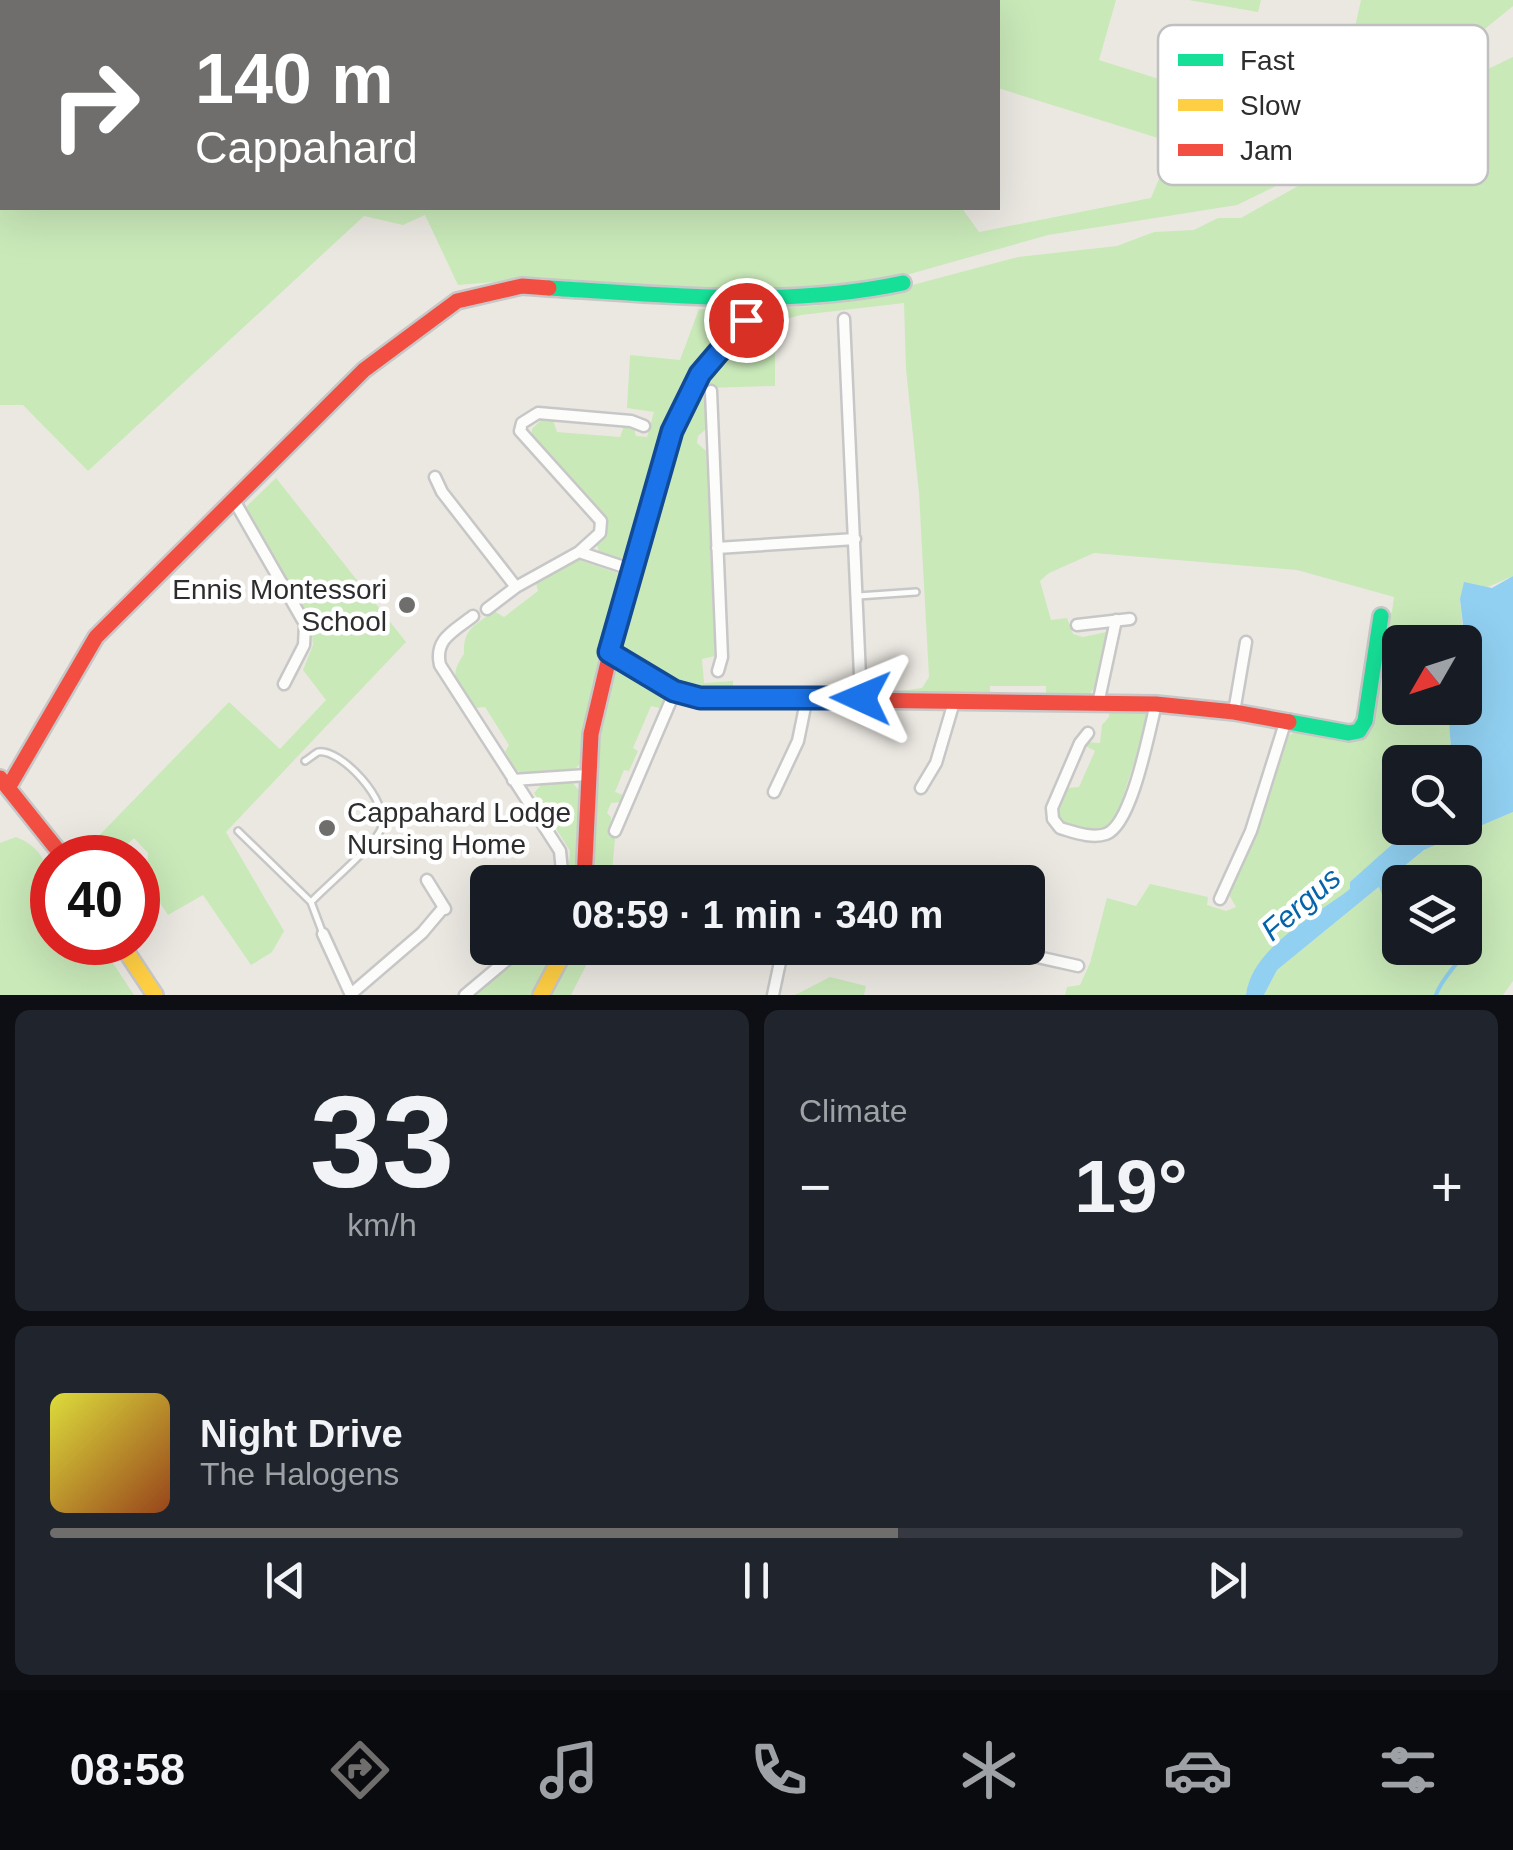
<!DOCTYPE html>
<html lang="en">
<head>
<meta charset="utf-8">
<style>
  :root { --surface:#171b24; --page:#20242c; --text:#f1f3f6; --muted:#9ea1a6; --line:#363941; --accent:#706e6c }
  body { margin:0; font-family:Arial,sans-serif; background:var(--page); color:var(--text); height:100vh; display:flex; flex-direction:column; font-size:38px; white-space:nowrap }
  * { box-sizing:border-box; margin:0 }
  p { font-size:32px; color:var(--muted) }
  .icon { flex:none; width:55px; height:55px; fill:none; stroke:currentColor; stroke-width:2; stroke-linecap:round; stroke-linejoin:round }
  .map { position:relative; height:995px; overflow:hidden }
  .side { display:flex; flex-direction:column; gap:15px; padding:15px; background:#0d0f14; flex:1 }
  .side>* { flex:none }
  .hud { position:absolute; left:0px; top:0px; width:1000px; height:210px; box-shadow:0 10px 40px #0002; background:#706e6c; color:#fff; overflow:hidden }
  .needle { width:65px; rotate:231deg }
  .tools { position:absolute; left:1382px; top:625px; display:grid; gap:20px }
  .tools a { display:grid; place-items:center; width:100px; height:100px; border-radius:15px; background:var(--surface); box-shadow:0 10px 40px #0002; font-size:50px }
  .speed { position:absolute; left:30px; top:835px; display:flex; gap:20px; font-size:50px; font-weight:700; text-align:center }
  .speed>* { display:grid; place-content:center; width:130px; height:130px; border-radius:50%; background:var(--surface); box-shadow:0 10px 40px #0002; line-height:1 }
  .speed .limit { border:15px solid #d22; background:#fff; color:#111 }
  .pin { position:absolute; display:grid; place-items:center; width:85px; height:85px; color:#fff; margin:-42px; border:5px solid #fff; border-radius:50%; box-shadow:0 2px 10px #0007 }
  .me { position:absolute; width:110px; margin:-55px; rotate:271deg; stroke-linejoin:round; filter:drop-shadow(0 0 8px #0008) }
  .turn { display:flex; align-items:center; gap:35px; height:210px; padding:0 30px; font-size:45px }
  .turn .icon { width:130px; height:130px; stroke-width:2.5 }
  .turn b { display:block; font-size:70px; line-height:85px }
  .big { font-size:75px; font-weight:700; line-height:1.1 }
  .side .card { flex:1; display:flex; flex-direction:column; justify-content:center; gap:15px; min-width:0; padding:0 35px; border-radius:15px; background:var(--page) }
  .side .dial { align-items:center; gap:0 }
  .dial b { font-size:130px; line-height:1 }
  .song { display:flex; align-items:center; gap:30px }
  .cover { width:120px; height:120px; border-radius:15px; background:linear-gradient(135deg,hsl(60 70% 55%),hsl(20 70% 35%)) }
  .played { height:10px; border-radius:5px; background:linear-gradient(90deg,var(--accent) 60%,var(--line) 60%) }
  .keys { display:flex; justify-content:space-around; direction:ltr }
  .heat { display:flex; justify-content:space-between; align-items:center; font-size:55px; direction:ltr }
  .side .tiles { flex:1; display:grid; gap:15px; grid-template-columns:1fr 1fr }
  .card:last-child { grid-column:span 2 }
  .trip { position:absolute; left:470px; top:865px; width:575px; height:100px; border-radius:15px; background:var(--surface); box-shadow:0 10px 40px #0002; font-weight:700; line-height:100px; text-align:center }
  .tab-bar { display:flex; height:160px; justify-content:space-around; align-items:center; background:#090b0e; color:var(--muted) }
  .tab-bar .icon { width:70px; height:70px }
  .tab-bar .current { color:var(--accent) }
  .tab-bar b { font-size:45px; color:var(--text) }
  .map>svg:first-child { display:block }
  .green { fill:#c9e9b9; fill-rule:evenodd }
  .water { fill:#91d0f1 }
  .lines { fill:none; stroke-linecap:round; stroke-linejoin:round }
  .stream { stroke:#91d0f1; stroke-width:4 }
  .lane-casing { stroke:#c8c7c7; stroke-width:10 }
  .street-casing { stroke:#c8c7c7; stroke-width:15 }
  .fast-casing { stroke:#c8c7c7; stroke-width:20 }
  .slow-casing { stroke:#c8c7c7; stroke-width:20 }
  .jam-casing { stroke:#c8c7c7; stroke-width:20 }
  .lane { stroke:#fcfcfb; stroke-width:5 }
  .street { stroke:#fcfcfb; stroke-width:10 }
  .fast { stroke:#16e098; stroke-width:15 }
  .slow { stroke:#ffcf43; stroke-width:15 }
  .jam { stroke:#f24e42; stroke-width:15 }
  .route-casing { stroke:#114b97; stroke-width:25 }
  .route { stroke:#1a73e8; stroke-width:18 }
  .poi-dot { fill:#706e6c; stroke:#fff; stroke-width:4 }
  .labels { text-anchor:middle; stroke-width:9; stroke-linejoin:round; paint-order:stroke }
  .poi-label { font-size:28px; fill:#2d2d2d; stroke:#fff; text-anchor:end }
  .water-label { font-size:30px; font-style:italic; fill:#0463a9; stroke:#fff }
  .key { fill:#fff; stroke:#c0c0c0; stroke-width:2.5 }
  .key-label { font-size:28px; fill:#2d2d2d }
</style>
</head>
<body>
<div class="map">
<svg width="1513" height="995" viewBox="0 0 1513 995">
  <rect width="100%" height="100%" fill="#ebe8e2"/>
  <path class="green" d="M 0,0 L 1116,0 L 1099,60 L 1181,86 L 1176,120 L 1238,132 L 1258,106 L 1256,88 L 1276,71 L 1349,54 L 1361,0 L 1513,0 L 1513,6 L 1415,86 L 1408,102 L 1357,147 L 1237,205 L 1048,235 L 910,274 L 810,294 L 773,297 L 533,279 L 458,285 L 425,215 L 403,225 L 364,216 L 88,471 L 23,405 L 0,405 ZM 2,2 L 998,2 L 998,88 L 1174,143 L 1151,198 L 979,232 L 962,208 L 2,208 Z
    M 1189,0 L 1261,0 L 1258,12 Z
    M 1513,57 L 1513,576 L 1460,599 L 1464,642 L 1400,642 L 1400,708 L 1448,708 L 1452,762 L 1400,762 L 1400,828 L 1416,828 L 1351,882 L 1351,889 C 1317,914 1252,950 1246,995 L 1065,995 L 1067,987 L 1080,985 L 1090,963 L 1107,898 L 1136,906 L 1150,884 L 1208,897 L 1207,905 L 1226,911 L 1236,907 L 1228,893 L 1259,828 L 1289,735 C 1313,721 1346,754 1368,735 L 1387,615 L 1392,612 L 1394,597 L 1297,570 L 1094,553 L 1049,573 L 1040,581 L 1051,620 L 1067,618 L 1073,634 L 1083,637 L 1106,632 L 1095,687 L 1087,697 L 1046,698 L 1046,686 L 990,686 L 990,697 L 880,694 L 922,688 L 929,677 L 919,493 L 906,369 L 904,303 L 801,315 L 775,322 L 775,386 L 705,388 L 705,430 L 698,436 L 697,443 L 706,451 L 715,656 L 702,659 L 704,683 L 733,681 L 733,692 C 688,686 673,687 636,659 C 629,653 624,652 620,643 L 644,539 L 686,414 L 716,365 L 751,326 L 756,313 L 762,308 L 815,306 L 867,297 L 1018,257 L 1117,246 L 1154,232 L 1194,230 L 1218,218 L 1241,218 L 1307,181 L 1359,161 L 1421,101 Z
    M 733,307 L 737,322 C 717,343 697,363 683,389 C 656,439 644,497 627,551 L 622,558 L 614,559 L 599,553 L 597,544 L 608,528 L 605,515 L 532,434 L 532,429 L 542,419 L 553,420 L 557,432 L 620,437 L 624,426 L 634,428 L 636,436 L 647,437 L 654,412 L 627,408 L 630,355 L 680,360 L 699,309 L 726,311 Z
    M 276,478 L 406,642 L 226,832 L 284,931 L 272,952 L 251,965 L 203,895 L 168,915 L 146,882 L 148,853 L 134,838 L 114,857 L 86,857 L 83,852 L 229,702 L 280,749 L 326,700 L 303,670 L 313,645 L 310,619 L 246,507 Z
    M 578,559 L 620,574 L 598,661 L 580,764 L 573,771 L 524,773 L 517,771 L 505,752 L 509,745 L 485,707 L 475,708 C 459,684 446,680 464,654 C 463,628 475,626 494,611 L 504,617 L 538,591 L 536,583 Z
    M 617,664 L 665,695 L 660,708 L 651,706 L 633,748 L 638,751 L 629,771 L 624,770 L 615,792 L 623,795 L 621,802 L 611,803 L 607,813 L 611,817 L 610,833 L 615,839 L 611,882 L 592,882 L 597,737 L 613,668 Z
    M 1141,709 L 1147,713 L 1147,721 L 1117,816 L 1101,830 L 1064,824 L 1058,819 L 1057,808 L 1067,788 L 1079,787 L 1095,751 L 1084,745 L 1086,742 L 1100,743 L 1102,725 L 1109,717 L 1109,710 Z
    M 572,782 L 581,793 L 577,882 L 567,882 L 570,851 L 534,793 L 541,785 Z
    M 1513,812 L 1513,981 L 1503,995 L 1264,995 L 1277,970 L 1424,850 ZM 1400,882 L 1465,882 L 1465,948 L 1400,948 Z
    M 16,837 C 60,853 52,904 52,942 L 90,943 L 94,952 L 109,957 L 134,995 L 0,995 L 0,843 Z
    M 528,948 L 558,948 L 532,995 L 474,995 Z
    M 573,948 L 595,948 L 571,995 L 549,995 Z
    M 830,977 L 866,986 L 864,995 L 795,995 Z"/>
  <path class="water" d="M 1513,576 L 1513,812 L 1424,850 L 1277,970 L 1264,995 L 1246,995 C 1252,947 1315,916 1350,889 L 1350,882 L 1397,840 L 1419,828 L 1465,828 L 1465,762 L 1452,762 L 1448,708 L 1465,708 L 1465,642 L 1460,599 L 1464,582 L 1492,588 Z"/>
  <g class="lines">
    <path class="stream" d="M 1379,882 L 1385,896 L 1400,909
      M 1436,995 C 1442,978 1454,969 1464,953 L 1462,948"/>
    <g class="lane-casing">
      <path id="lane" d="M 858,596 L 916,592
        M 305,761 C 307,760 316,753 318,752 C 339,747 392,802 381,829 C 373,847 326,886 311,902
        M 238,831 L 311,902 L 323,934"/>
    </g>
    <g class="street-casing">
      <path id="street" d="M 844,319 L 861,698
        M 711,391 L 722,657 L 718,671
        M 435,477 L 442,492 L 516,587
        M 235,502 L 305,624 L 304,645 L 284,684
        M 717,548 L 855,539
        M 630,569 L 579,552 L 600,533 L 601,521 L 520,431 L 522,423 L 538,413 L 631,421 L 644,426
        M 487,609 L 516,587 L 579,552
        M 473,616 C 454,631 434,639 440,665 L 560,851 L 563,882
        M 1077,625 L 1130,619
        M 1098,704 L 1116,620
        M 1234,712 L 1246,642
        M 1088,733 L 1080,743 L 1052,808 L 1053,819 L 1060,828 C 1074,832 1092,839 1106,834 C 1132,825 1149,731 1156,704
        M 513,780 L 587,775
        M 921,788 L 936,763 L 954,702
        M 774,792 L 798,741 L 807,697
        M 615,831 L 675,691
        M 427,880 L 445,909
        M 1220,899 L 1251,831 L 1285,723
        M 323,934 L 351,995
        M 997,948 L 1078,966
        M 351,994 L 422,933 L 444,907
        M 465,995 L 521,948
        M 773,995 L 783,948"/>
    </g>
    <g class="fast-casing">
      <path id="fast" d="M 549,288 C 667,295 785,308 903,283
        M 683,408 L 700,374 L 746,320 L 747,300
        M 1289,722 L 1349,733 L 1359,731 L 1365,721 L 1381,616"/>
    </g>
    <g class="slow-casing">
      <path id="slow" d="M 120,942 L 155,995
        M 541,995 L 566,948"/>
    </g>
    <g class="jam-casing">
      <path id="jam" d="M 609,652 L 675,691 L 700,698 L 1156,704 L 1234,712 L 1289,722
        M 0,778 L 64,858
        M 8,788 L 96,637 L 364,370 L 457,301 L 522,286 L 549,288
        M 584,882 L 591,734 L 630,569 L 672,431 L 683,408"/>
    </g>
    <use href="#lane" class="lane"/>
    <use href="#street" class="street"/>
    <use href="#fast" class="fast"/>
    <use href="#slow" class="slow"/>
    <use href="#jam" class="jam"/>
  </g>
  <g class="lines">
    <g class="route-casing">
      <path id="route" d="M 746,320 L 700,374 L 672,431 L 609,652 L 674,691 L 700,698 L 861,698"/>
    </g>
    <use href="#route" class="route"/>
  </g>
  <g class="poi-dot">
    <circle cx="407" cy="605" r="10"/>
    <circle cx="327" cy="828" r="10"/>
  </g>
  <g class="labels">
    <g class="poi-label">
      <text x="387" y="599">Ennis Montessori<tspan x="387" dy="32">School</tspan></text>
      <text x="347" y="822" text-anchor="start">Cappahard Lodge<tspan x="347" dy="32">Nursing Home</tspan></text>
    </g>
    <g class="water-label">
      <text transform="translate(1301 904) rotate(-41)" y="10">Fergus</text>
    </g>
  </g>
  <rect x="1158" y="25" width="330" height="160" rx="15" class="key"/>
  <rect x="1178" y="54" width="45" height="12" fill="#16e098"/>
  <rect x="1178" y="99" width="45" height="12" fill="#ffcf43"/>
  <rect x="1178" y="144" width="45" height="12" fill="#f24e42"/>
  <g class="key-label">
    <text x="1240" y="70">Fast</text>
    <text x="1240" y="115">Slow</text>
    <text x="1240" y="160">Jam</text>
  </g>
</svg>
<div class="tools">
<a><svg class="needle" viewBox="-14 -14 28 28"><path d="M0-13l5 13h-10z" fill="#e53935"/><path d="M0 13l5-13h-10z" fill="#9ea1a6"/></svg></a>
<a><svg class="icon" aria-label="search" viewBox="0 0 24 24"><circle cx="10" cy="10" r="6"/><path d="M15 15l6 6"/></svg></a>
<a><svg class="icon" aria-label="layers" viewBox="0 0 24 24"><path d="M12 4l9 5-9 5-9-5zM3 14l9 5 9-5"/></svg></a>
</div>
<div class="speed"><div class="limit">40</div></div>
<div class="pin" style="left:746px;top:320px;background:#d93025"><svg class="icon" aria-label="arrive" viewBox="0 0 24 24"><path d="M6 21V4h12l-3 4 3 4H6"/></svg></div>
<svg class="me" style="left:861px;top:698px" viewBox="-20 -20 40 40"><path d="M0-17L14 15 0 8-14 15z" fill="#1a73e8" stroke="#fff" stroke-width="4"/></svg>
<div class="trip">08:59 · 1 min · 340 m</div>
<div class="hud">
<div class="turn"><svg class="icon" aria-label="right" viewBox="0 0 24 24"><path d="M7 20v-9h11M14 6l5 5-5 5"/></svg><div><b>140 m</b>Cappahard</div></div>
</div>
</div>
<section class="side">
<div class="tiles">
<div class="card dial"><b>33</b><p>km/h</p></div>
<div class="card"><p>Climate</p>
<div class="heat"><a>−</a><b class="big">19°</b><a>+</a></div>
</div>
<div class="card">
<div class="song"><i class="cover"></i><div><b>Night Drive</b><p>The Halogens</p></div></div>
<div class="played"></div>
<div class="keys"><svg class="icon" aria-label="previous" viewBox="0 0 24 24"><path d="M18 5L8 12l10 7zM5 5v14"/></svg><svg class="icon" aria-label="pause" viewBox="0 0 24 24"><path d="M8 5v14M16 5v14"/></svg><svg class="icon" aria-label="next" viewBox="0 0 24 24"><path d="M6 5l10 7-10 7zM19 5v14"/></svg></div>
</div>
</div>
</section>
<nav class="tab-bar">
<b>08:58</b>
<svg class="icon current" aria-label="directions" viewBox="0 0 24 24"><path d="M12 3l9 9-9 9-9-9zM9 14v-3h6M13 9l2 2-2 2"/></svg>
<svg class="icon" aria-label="music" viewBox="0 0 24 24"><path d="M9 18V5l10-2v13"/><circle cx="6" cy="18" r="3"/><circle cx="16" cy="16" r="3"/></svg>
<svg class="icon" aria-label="phone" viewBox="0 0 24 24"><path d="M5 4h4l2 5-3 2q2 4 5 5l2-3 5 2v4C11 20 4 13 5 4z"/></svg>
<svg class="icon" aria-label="climate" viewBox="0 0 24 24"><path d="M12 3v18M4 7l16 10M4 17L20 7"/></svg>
<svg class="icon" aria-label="car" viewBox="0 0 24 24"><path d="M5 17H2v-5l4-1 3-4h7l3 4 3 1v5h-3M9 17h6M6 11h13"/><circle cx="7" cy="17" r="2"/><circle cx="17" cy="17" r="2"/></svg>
<svg class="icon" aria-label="filters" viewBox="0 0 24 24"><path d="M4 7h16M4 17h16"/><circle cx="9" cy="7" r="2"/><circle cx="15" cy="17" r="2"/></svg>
</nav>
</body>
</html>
